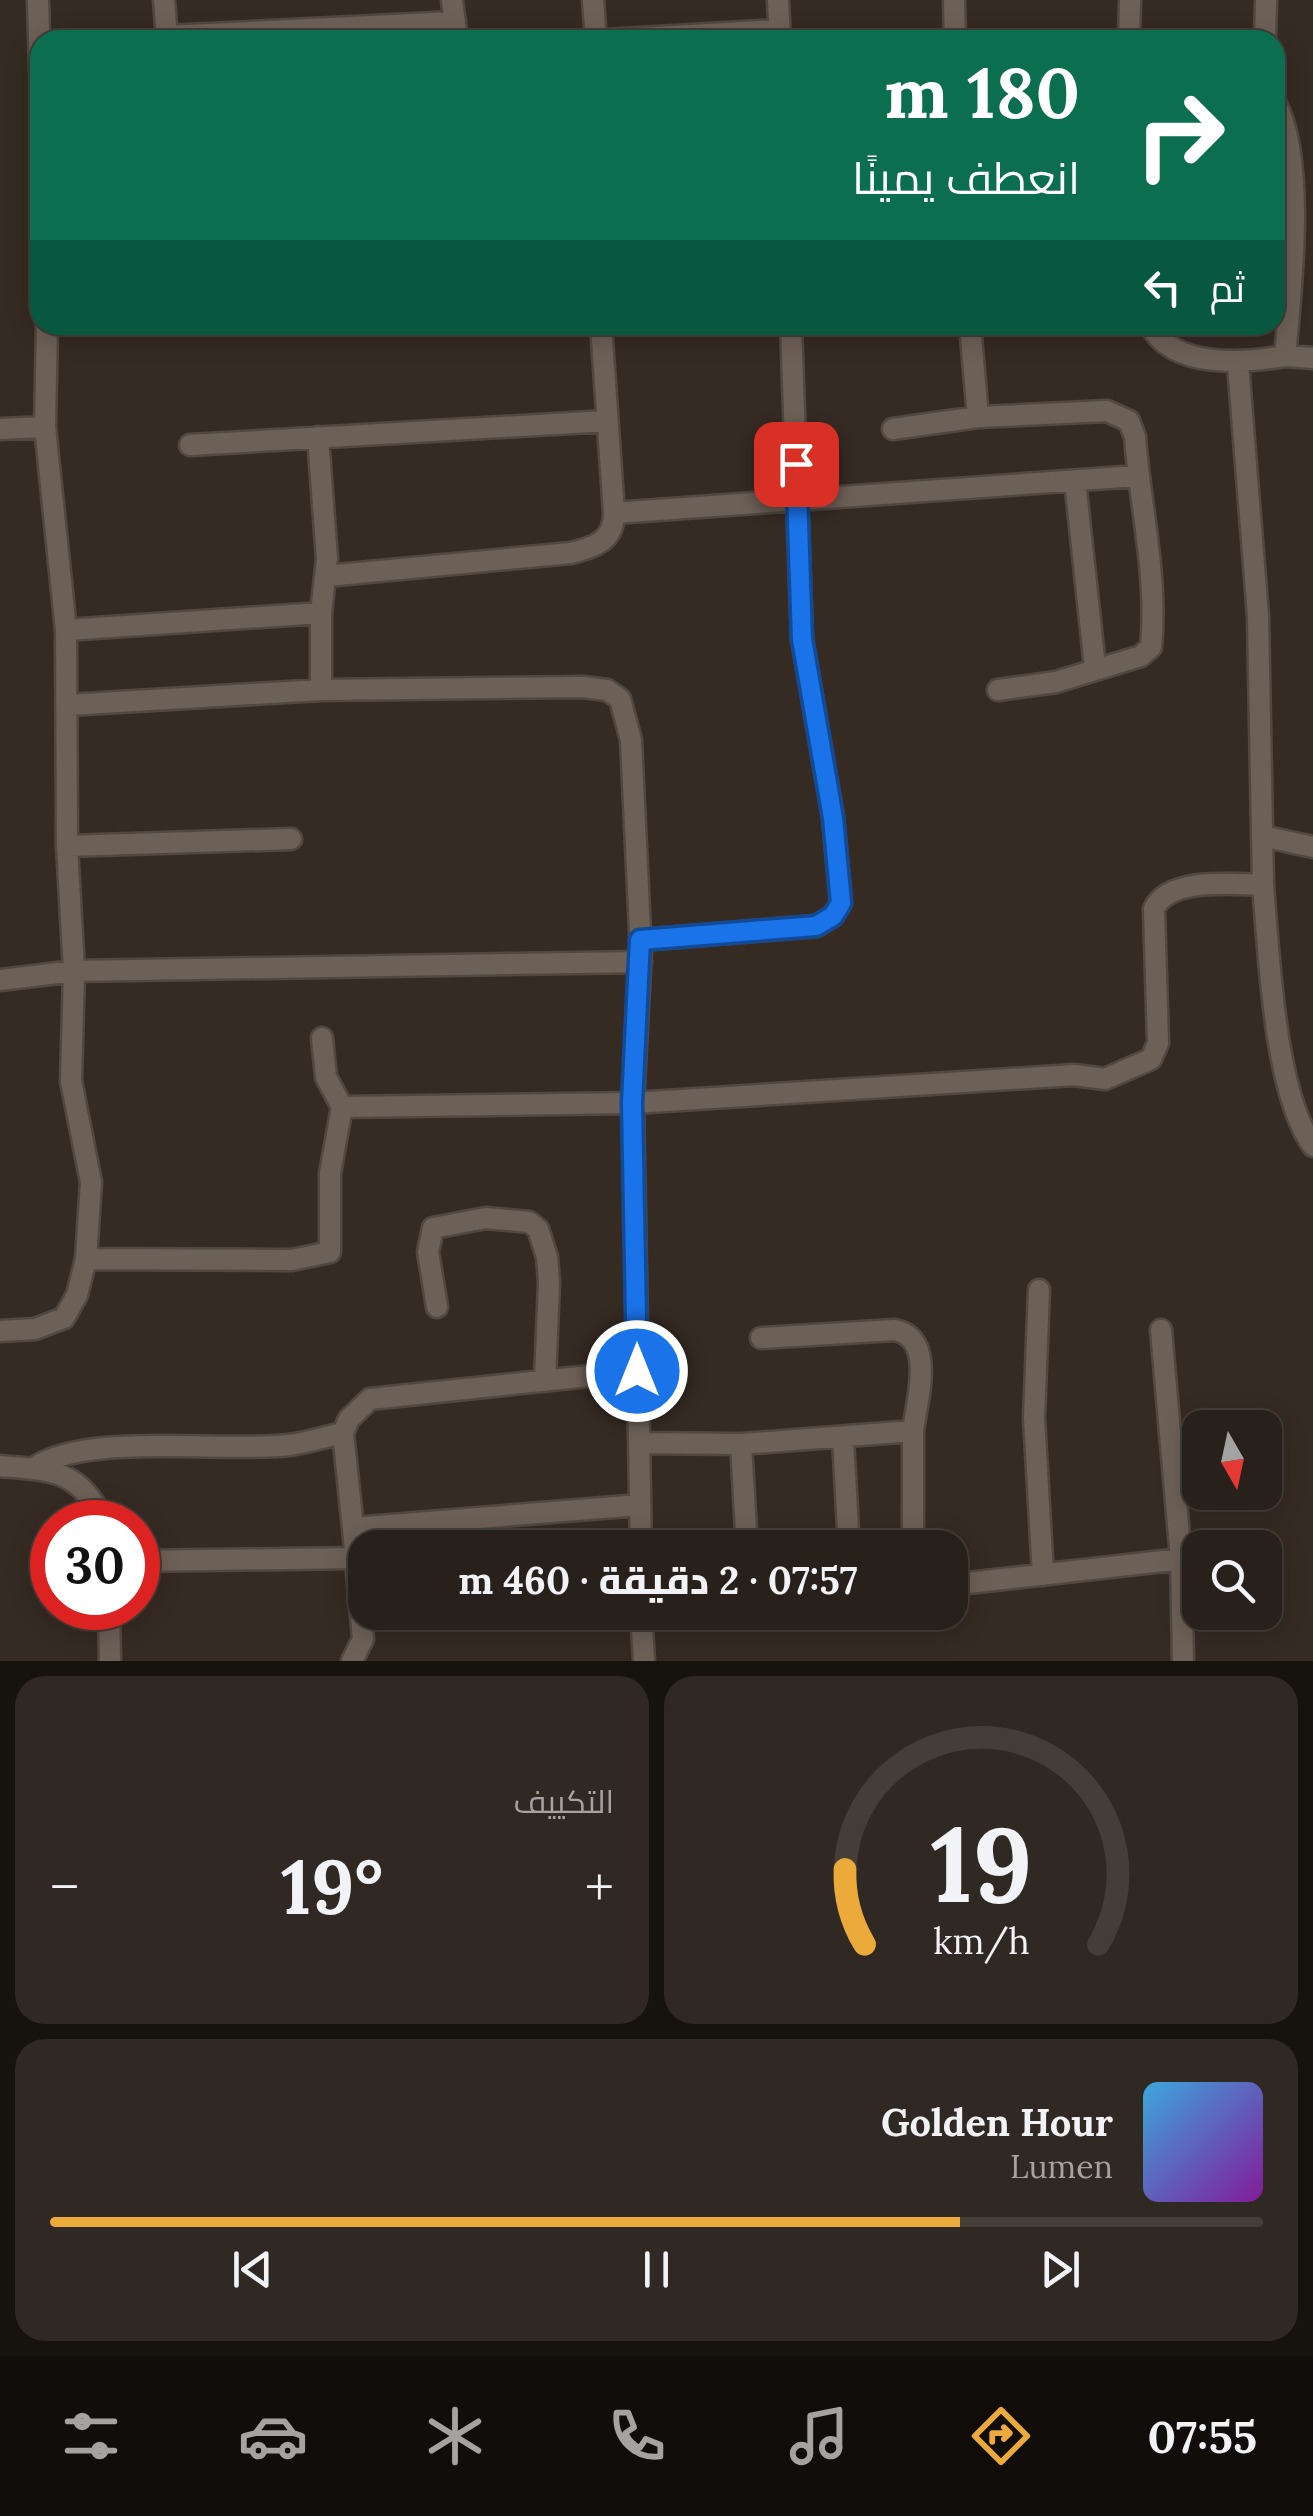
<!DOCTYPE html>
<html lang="ar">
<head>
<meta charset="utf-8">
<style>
  :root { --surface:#28201a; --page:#302823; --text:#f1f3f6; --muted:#a5a3a2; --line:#443e39; --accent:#ebaa39 }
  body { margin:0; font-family:Lora,Cairo,serif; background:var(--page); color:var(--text); direction:rtl; height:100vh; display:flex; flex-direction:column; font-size:38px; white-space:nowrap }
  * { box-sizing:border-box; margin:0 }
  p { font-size:32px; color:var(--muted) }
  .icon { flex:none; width:55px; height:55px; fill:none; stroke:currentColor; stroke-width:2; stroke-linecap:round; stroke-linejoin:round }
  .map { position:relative; height:1661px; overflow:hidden; direction:ltr }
  .sheet { display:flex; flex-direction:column; gap:15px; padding:15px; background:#16120e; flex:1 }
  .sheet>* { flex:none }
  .banner { position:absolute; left:30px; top:30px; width:1255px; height:305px; border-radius:30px; box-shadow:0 5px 25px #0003,0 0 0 2px var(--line); direction:rtl; background:#0b6e4f; color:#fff; overflow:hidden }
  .needle { width:65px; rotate:171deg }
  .fabs { position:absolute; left:1182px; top:1410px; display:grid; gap:20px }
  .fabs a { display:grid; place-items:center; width:100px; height:100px; border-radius:20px; background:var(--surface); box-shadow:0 5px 25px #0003,0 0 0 2px var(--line); font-size:50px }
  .speed { position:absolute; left:30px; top:1500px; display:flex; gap:20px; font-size:50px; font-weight:700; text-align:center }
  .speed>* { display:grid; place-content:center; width:130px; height:130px; border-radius:50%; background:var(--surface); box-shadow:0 5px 25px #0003,0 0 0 2px var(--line); line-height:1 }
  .speed .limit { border:15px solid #d22; background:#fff; color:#111 }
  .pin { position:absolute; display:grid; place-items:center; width:85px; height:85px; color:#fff; margin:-42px; border-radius:20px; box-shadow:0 5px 15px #0006 }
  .me { position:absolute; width:110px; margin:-55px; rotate:0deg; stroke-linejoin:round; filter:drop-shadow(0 0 8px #0008) }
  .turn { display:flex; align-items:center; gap:35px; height:210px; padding:0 40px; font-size:45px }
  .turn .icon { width:130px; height:130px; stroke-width:2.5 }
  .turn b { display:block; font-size:70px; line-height:85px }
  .then { display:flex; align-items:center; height:95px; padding:0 40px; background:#0003; gap:20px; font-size:38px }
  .big { font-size:75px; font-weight:800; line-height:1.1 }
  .sheet .tile { flex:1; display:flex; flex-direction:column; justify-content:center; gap:15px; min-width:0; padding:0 35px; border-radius:30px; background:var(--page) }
  .sheet .dial { align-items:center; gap:0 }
  .dial svg { height:260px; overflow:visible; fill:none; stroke:var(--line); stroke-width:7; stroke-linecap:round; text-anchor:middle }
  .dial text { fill:var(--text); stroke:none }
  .song { display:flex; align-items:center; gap:30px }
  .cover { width:120px; height:120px; border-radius:15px; background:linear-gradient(135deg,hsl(200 70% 55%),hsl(290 70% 35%)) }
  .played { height:10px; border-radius:5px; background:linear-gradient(90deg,var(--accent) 75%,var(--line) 75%) }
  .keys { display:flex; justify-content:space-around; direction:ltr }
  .heat { display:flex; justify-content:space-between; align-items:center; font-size:55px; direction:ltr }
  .sheet .tiles { flex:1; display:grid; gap:15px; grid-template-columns:1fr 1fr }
  .tile:last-child { grid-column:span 2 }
  .trip { position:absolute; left:348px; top:1530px; width:620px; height:100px; border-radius:30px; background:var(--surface); box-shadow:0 5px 25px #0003,0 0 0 2px var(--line); font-weight:800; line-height:100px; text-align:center; direction:rtl }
  .dock { display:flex; height:160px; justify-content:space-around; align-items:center; background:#100d0a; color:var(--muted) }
  .dock .icon { width:70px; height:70px }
  .dock .current { color:var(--accent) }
  .dock b { font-size:45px; color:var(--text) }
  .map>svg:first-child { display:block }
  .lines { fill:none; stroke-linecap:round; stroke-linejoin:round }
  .minor-casing { stroke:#524842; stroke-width:25 }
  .minor { stroke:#6d6057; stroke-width:20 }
  .route-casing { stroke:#114b97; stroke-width:25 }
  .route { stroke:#1a73e8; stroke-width:18 }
</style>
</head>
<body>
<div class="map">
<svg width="1313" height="1661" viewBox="0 0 1313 1661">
  <rect width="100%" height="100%" fill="#362b23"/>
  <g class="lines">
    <g class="minor-casing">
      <path id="minor" d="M 38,0 L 40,71
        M 164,0 L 167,40
        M 452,0 L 457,40
        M 593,0 L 596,40
        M 778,0 L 780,40
        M 954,0 L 955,40
        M 167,36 L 455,22
        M 605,40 L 779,30
        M 1129,40 L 1130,0
        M 1265,40 L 1266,0
        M 970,325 L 978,417 L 1107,411 L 1129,421 L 1135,437 C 1140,506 1158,577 1151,647 L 1141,656 L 1056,682 L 998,690
        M 1150,325 C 1173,369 1244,363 1285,356 C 1291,290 1306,159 1275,102
        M 1285,356 L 1313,358
        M 1238,364 L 1258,616 L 1263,885
        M 0,429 L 45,427
        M 893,429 L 978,417
        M 318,437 L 327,559 L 321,613 L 321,690
        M 190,445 L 607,421
        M 1075,481 L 1095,667
        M 614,513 L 1137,476
        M 326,576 L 571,553 C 595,547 614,541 614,513 L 601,325
        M 66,630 L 321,613
        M 68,705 L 321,690 L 583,687 L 607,690 L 620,699 L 631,740 L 641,952 L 633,1103 L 641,1548
        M 1262,836 L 1313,847
        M 67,846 L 291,839
        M 640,940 L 817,926 L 833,916 L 841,903 L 833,817 L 802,639 L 791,325
        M 0,980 L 74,971 L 641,962
        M 322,1038 L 326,1077 L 342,1107 L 633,1103 L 1074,1075 L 1105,1079 L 1151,1059 L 1158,1043 L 1154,909 C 1168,877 1234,884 1263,885 C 1269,954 1274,1092 1313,1146
        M 86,1259 L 292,1260 L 330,1252 L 330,1173 L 342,1107
        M 1039,1290 L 1034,1418 L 1043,1575
        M 437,1307 L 428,1252 L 433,1228 L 486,1218 L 529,1222 L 538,1229 L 547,1257 L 549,1282 L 545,1381
        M 1161,1330 L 1181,1559 L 1183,1661
        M 0,1331 L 35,1329 L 64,1318 L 77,1295 L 86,1259 L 91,1182 L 71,1081 L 74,971 L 67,846 L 66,630 L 45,427 L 47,325
        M 761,1338 L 895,1330 C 936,1339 917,1399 913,1431
        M 343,1433 L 349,1419 L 370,1399 L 637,1371
        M 843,1438 L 849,1548
        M 639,1443 L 741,1444 L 913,1431 L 913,1548
        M 741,1444 L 747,1548
        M 0,1466 C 55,1470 79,1471 105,1522
        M 34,1468 C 85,1432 224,1453 289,1445 C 307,1443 325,1437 343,1433 L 353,1528
        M 138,1561 L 353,1558
        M 950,1585 L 1181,1559
        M 109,1608 L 110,1661
        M 641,1612 L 644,1661
        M 352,1661 L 363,1639 L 353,1528 L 640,1505"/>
    </g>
    <use href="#minor" class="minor"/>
  </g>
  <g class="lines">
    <g class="route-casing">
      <path id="route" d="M 637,1371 L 632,1103 L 640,940 L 816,926 L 833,916 L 841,903 L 833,818 L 802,639 L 796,464"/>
    </g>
    <use href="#route" class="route"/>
  </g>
</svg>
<div class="fabs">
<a><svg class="needle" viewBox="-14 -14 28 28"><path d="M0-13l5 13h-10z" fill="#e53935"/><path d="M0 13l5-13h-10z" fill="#a5a3a2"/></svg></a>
<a><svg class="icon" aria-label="search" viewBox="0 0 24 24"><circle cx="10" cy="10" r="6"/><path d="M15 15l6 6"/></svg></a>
</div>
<div class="speed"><div class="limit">30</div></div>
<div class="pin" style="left:796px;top:464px;background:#d93025"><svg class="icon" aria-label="arrive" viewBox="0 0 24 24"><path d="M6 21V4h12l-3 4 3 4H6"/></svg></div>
<svg class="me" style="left:637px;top:1371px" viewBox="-20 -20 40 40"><circle r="17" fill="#1a73e8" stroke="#fff" stroke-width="3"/><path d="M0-11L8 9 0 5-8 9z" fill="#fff"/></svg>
<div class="trip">07:57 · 2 دقيقة · 460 m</div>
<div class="banner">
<div class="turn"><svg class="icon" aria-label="right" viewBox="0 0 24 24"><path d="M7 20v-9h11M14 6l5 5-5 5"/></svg><div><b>180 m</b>انعطف يمينًا</div></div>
<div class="then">ثم<svg class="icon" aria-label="left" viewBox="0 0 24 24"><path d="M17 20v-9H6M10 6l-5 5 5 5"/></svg></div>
</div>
</div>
<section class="sheet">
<div class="tiles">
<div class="tile dial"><svg viewBox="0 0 100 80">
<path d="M14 69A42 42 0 1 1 86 69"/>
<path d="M14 69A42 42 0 0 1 8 46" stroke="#ebaa39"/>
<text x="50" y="56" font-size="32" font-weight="700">19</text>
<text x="50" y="72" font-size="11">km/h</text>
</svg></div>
<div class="tile"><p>التكييف</p>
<div class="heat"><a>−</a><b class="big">19°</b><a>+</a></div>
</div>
<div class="tile">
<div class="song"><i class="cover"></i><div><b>Golden Hour</b><p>Lumen</p></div></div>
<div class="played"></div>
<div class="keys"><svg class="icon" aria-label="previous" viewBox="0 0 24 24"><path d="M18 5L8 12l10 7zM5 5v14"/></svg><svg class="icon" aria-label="pause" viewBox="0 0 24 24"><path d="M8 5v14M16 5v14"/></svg><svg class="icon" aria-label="next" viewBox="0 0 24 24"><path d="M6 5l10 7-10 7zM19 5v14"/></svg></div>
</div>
</div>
</section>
<nav class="dock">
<b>07:55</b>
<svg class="icon current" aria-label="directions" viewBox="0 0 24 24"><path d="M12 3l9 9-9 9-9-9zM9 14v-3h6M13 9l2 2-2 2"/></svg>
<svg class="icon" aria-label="music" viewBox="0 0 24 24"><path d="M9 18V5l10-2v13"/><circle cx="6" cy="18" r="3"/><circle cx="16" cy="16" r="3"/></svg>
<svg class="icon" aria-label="phone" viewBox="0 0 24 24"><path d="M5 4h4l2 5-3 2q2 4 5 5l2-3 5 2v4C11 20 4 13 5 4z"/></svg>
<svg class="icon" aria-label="climate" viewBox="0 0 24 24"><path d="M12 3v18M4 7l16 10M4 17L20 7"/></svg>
<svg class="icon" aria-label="car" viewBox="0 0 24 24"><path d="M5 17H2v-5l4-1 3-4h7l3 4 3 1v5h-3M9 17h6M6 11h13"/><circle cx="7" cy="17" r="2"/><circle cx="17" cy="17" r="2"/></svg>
<svg class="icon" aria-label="filters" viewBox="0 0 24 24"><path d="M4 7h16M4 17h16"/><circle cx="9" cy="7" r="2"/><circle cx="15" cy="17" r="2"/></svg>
</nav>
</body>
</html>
